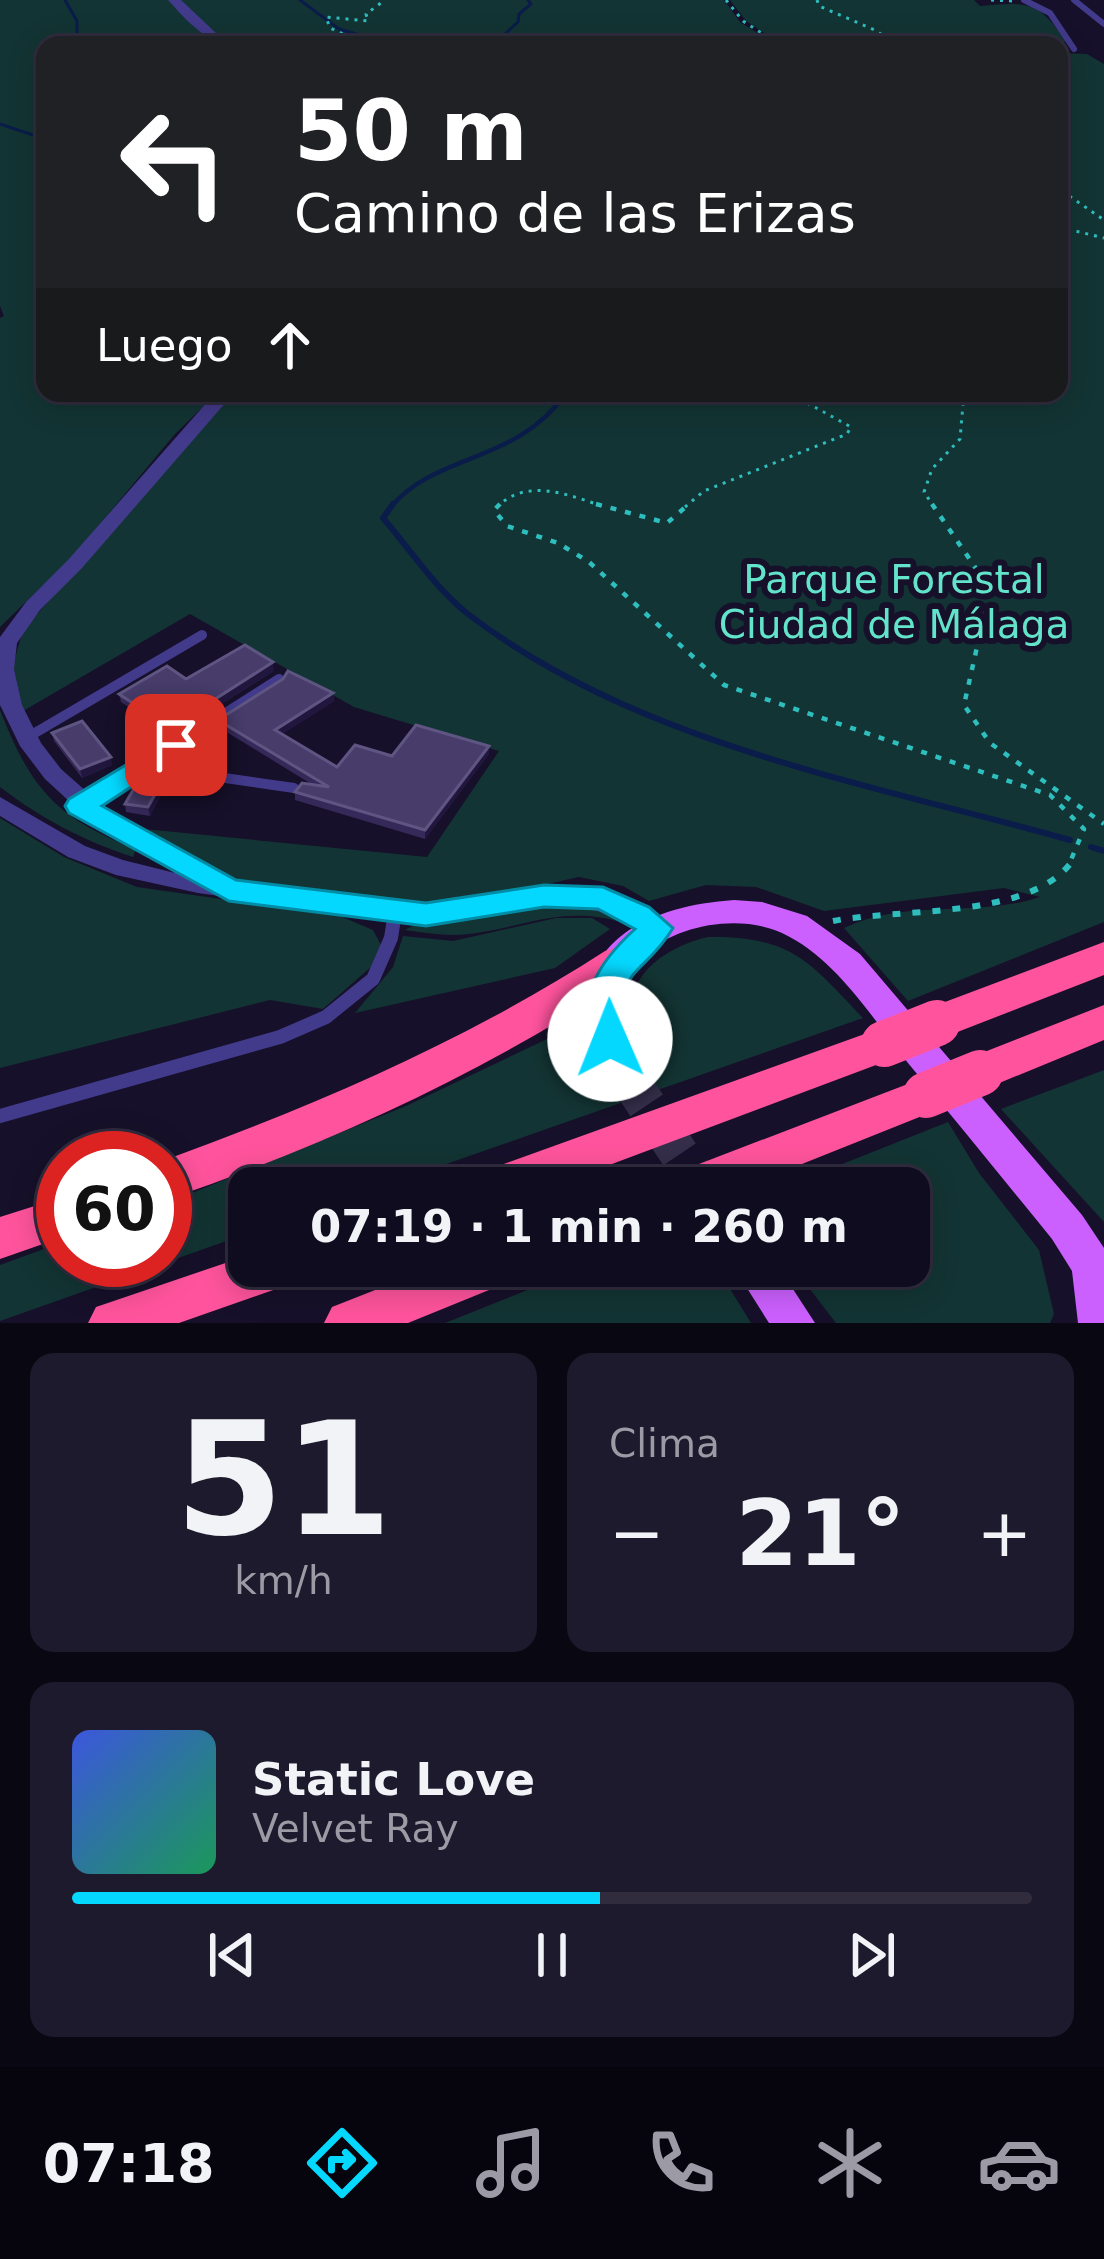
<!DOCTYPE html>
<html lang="es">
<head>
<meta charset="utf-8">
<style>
  :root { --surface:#100c20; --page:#1e1a2d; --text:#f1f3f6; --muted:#9c9ba5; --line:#302c3e; --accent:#05d8ff }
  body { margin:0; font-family:"DejaVu Sans",sans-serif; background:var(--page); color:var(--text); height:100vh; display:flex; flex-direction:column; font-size:45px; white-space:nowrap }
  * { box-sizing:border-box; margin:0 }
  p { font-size:39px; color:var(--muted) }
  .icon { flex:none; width:66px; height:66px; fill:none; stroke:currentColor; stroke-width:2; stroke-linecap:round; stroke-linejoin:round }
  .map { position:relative; height:1323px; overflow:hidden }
  .details { display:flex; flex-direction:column; gap:30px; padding:30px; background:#090712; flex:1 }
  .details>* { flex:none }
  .hud { position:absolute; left:36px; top:36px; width:1032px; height:366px; border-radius:24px; box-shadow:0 6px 30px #0003,0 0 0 3px var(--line); background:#202124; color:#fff; overflow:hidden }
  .speed { position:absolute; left:36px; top:1131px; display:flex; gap:24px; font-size:60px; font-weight:700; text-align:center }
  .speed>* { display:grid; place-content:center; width:156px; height:156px; border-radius:50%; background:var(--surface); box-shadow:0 6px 30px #0003,0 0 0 3px var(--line); line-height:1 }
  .speed .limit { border:18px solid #d22; background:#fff; color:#111 }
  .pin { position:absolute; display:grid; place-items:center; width:102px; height:102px; color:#fff; margin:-51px; border-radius:24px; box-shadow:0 6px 18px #0006 }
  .me { position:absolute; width:132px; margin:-66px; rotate:359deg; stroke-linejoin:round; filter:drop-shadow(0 0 9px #0008) }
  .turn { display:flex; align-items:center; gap:42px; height:252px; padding:0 60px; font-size:54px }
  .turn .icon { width:156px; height:156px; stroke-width:2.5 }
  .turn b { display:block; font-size:84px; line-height:102px }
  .then { display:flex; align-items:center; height:114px; padding:0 60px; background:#0003; gap:24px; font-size:45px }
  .big { font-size:90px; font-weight:800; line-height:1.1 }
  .details .card { flex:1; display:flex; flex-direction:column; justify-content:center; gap:18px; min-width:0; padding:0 42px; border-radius:24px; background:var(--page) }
  .details .dial { align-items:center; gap:0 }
  .dial b { font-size:156px; line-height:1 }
  .song { display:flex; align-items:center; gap:36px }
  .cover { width:144px; height:144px; border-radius:18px; background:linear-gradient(135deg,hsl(230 70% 55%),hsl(150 70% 35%)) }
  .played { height:12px; border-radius:6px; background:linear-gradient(90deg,var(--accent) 55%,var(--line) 55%) }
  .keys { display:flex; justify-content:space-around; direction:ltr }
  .heat { display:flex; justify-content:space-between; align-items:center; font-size:66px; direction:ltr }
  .details .tiles { flex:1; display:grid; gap:30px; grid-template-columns:1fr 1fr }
  .card:last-child { grid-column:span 2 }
  .trip { position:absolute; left:228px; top:1167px; width:702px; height:120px; border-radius:24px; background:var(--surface); box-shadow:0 6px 30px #0003,0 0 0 3px var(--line); font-weight:800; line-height:120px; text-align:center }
  .dock { display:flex; height:192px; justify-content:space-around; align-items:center; background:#06050d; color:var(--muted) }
  .dock .icon { width:84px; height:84px }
  .dock .current { color:var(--accent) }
  .dock b { font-size:54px; color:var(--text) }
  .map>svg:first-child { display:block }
  .green { fill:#133434 }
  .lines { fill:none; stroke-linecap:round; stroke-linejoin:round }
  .stream-far2 { stroke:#0a1d4a; stroke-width:3 }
  .stream-far1 { stroke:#0a1d4a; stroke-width:4.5 }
  .stream { stroke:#0a1d4a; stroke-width:6 }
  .primary-tunnel { stroke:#342e4a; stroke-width:39; stroke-dasharray:39 20; stroke-linecap:butt }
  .path-far2 { stroke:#2ebebe; stroke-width:3; stroke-dasharray:3 6; stroke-linecap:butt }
  .path-far1 { stroke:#2ebebe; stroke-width:4.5; stroke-dasharray:6 9; stroke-linecap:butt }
  .path { stroke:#2ebebe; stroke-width:6; stroke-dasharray:8 12; stroke-linecap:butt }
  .service-far2 { stroke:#423a8a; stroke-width:6 }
  .service-far1 { stroke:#423a8a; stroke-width:10 }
  .service { stroke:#423a8a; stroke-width:14 }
  .minor { fill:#423a8a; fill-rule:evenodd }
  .primary { fill:#cc60ff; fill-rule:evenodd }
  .motorway { fill:#ff549d; fill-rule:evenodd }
  .motorway-bridge { stroke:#ff549d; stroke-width:46 }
  .wall { fill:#352959 }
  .shaded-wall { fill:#21173e }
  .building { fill:#473c6a; stroke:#5f5582; stroke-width:3 }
  .route { fill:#05d8ff; stroke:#038ca6; stroke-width:3 }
  .labels { text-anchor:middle; stroke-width:12; stroke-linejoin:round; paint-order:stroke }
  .park-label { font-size:39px; fill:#62e3ca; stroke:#16102a }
</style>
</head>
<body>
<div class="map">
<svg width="1104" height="1323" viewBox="0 0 1104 1323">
  <rect width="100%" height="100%" fill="#16102a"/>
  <path class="green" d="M 0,0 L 724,0 L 740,22 L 777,45 L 45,45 L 45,393 L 217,393 L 175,434 L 74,555 L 0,627 L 0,318 L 4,316 L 0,306 Z
    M 730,0 L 974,0 L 980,6 C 1027,2 1039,0 1066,42 L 783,45 L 746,21 Z
    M 1059,53 L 1087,54 L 1104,64 L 1104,922 L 908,1001 L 844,928 C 906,898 977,918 1040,897 L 1004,888 L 824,911 L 756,887 L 706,885 L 649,901 L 623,886 L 579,877 L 507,893 L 418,904 L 224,879 L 144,829 L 427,857 L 499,751 L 354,707 L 190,614 L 23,711 L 13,665 L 23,630 L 234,393 L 1059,393 Z
    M 0,710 C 31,789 56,818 136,849 L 133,857 C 82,840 42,819 0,787 Z
    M 0,818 L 64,857 L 137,887 L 340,916 L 373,930 L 381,945 L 371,967 L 323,1009 L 270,1000 L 0,1068 Z
    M 562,903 L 596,907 L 621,922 C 555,903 515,933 453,935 C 437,935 421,932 405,930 L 424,920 Z
    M 556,918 L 592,918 L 610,929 L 555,968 L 355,1013 L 393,967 L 403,936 L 453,941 Z
    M 708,937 C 792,936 809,961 863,1018 L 378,1188 L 249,1188 L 249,1233 L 0,1321 L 0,1265 L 63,1242 L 63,1260 L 165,1260 L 165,1204 L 406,1106 L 564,1031 L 597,1084 L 651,1063 C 645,1053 634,1042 632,1030 C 620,978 664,947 708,937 Z
    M 1104,1070 L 1104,1222 L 1001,1109 Z
    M 948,1122 L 979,1173 L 1039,1250 L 1054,1314 L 1050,1323 L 836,1323 L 792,1266 L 909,1266 L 909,1188 L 782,1188 Z
    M 587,1266 L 716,1266 L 751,1323 L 445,1323 Z"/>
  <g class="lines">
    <path class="stream-far2" d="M 65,0 L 77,21 L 77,45
      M 300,0 L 339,29 L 395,45
      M 500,45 L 496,42 L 518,22 L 519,14 L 531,4 L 528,0
      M 0,124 L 45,139"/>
    <path class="stream-far1" d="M 391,507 C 435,453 517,464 566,393"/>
    <path class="stream" d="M 393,504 L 383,518 C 409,548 436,589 468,614 C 637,744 868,783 1070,840
      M 1091,847 L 1104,851"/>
    <path class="primary-tunnel" d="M 625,1073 L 702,1188"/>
    <path class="path-far2" d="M 726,0 L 743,21 L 780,45
      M 817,0 L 819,6 L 877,31 L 894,45
      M 991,0 L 1013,1
      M 367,45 L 330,28 L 326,17 L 368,21 L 366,14 L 385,0
      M 1059,182 L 1065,193 L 1104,220
      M 1059,227 L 1104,238
      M 497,507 C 527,477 569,495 605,507
      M 685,507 L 704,491 L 847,434 L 851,427 L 789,393
      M 934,507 L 924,492 L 932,469 L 960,439 L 964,393"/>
    <path class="path-far1" d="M 500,504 L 494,510 L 507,526 L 558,543 L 589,562 L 724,685 L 1050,795 L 1084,829 L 1068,867
      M 596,504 L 667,523 L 689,504
      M 932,504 L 990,589 L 964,705 L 990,743 L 1104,824"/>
    <path class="path" d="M 833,921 C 899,908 1026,919 1070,864"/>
    <path class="service-far2" d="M 1024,0 L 1050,13 L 1074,49
      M 1074,0 L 1104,24"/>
    <path class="service-far1" d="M 28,737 L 202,635
      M 142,766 L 294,788
      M 84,803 L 279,679"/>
    <path class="service" d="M 0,1116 L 280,1037 L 326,1017 L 373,979 L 391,938 L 395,912"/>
    <path class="minor" d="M 168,0 L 181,0 L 216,33 L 240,45 C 207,45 189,23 168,0 Z
      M 215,393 L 234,393 L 82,568 L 40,610 L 17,643 L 14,669 L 22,705 L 41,743 L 61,769 L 113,815 L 232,881 L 416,906 L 571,888 L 598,892 L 635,904 L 665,922 L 668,928 L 665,934 L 647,934 L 618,916 L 571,905 L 416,923 L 198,893 L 116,875 L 68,857 L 0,816 L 0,797 L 85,846 L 123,860 L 175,873 L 96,826 L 45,779 L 20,746 L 0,705 L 0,637 L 26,602 L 68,560 Z"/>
    <path class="primary" d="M 734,900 L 762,902 L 807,916 L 860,954 L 1082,1215 L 1104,1248 L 1104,1323 L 1078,1323 L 1072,1271 L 1052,1239 C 1004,1180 956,1121 908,1063 C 872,1018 836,958 782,933 C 740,914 678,924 644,955 C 608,989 627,1035 644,1073 L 639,1083 L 625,1088 L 611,1083 C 549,967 619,908 734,900 Z
      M 733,1266 L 778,1266 L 815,1323 L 769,1323 Z"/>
    <path class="motorway" d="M 1104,942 L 1104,975 L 937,1040 L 921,1035 L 915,1023 L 921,1011 Z
      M 620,946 L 635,951 L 642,962 L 635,973 C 490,1070 331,1144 165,1200 L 165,1160 C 319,1104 467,1040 605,951 Z
      M 1104,1005 L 1104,1040 L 980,1091 L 964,1086 L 957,1073 L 964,1060 Z
      M 884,1027 L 900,1032 L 907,1044 L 900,1056 L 548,1188 L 469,1188 L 476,1174 Z
      M 926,1077 L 942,1082 L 949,1095 L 942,1108 L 742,1188 L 666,1188 L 673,1174 Z
      M 63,1197 L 63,1237 L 0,1259 L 0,1217 Z
      M 249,1255 L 249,1266 L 306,1266 L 299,1281 L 179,1323 L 88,1323 L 96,1307 Z
      M 436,1266 L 518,1266 L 511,1281 L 408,1323 L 324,1323 L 332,1307 Z"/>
    <path class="motorway-bridge" d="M 884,1044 L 937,1023
      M 926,1095 L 980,1073"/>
  </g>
  <path class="wall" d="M 274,671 L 171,736 L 121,702 L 119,694 L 186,679 Z
    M 333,693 L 334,701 L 282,734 L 337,767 L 392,756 L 489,754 L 425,839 L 295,800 L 295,792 L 313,785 L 220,728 L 218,720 Z
    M 52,733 L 112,765 L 82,778 L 54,741 Z
    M 167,773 L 168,782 L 150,816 L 126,812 L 125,804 Z"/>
  <path class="shaded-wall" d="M 273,662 L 274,671 L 171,736 L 170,728 Z
    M 333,693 L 334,701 L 276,738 L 275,730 Z
    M 489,746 L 489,754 L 425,839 L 425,830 Z
    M 111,757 L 112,765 L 82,778 L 80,769 Z
    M 167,773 L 168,782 L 150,816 L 148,807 Z"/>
  <path class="building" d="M 245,645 L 273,662 L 170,728 L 119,694 L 167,666 L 186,679 Z
    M 288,671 L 333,693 L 275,730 L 337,767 L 355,745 L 392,756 L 416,725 L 489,746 L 425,830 L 295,792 L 302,783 L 329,787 L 218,720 L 283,679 Z
    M 82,721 L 111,757 L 80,769 L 52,733 Z
    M 144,771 L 167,773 L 148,807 L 125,804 Z"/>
  <path class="route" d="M 176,735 L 190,745 L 186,751 L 102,806 L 236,880 L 426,903 L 544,885 L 603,887 L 649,907 L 673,928 C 643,978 610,968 627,1039 L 622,1048 L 610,1052 L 598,1048 C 572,1000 600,961 635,929 L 598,909 L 544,907 L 426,926 L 229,901 L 69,813 L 65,806 L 69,799 Z"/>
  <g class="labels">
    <g class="park-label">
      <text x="894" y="593">Parque Forestal<tspan x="894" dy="45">Ciudad de Málaga</tspan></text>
    </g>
  </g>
</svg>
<div class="speed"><div class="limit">60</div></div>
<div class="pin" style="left:176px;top:745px;background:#d93025"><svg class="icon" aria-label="arrive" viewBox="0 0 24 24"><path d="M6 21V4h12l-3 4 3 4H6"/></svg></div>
<svg class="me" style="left:610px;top:1039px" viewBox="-20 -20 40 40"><circle r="19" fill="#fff"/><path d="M0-13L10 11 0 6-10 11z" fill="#05d8ff"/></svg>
<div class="trip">07:19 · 1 min · 260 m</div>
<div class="hud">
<div class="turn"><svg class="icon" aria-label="left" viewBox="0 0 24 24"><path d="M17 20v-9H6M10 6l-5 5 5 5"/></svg><div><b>50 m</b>Camino de las Erizas</div></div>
<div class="then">Luego<svg class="icon" aria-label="ahead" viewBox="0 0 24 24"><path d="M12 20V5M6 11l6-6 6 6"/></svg></div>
</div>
</div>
<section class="details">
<div class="tiles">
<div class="card dial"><b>51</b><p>km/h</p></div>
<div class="card"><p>Clima</p>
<div class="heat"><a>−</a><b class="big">21°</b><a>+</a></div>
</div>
<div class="card">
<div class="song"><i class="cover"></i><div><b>Static Love</b><p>Velvet Ray</p></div></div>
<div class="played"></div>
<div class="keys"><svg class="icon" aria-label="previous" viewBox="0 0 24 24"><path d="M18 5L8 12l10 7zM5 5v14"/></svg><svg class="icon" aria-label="pause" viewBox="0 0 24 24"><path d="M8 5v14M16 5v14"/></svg><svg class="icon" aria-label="next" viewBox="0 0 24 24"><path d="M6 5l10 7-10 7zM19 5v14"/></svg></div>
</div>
</div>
</section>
<nav class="dock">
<b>07:18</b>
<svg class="icon current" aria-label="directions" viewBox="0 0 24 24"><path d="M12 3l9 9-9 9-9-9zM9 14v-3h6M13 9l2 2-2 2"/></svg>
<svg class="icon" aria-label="music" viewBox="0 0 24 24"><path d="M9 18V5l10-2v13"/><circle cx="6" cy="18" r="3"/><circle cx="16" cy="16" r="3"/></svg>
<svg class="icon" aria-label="phone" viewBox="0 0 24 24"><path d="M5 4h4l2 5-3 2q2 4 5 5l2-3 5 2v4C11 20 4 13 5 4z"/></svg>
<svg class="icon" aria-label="climate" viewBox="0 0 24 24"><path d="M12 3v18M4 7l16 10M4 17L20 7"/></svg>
<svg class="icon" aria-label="car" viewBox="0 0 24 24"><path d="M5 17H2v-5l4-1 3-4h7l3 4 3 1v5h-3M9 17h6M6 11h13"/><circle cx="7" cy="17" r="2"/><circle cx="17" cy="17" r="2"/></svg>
</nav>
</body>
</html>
